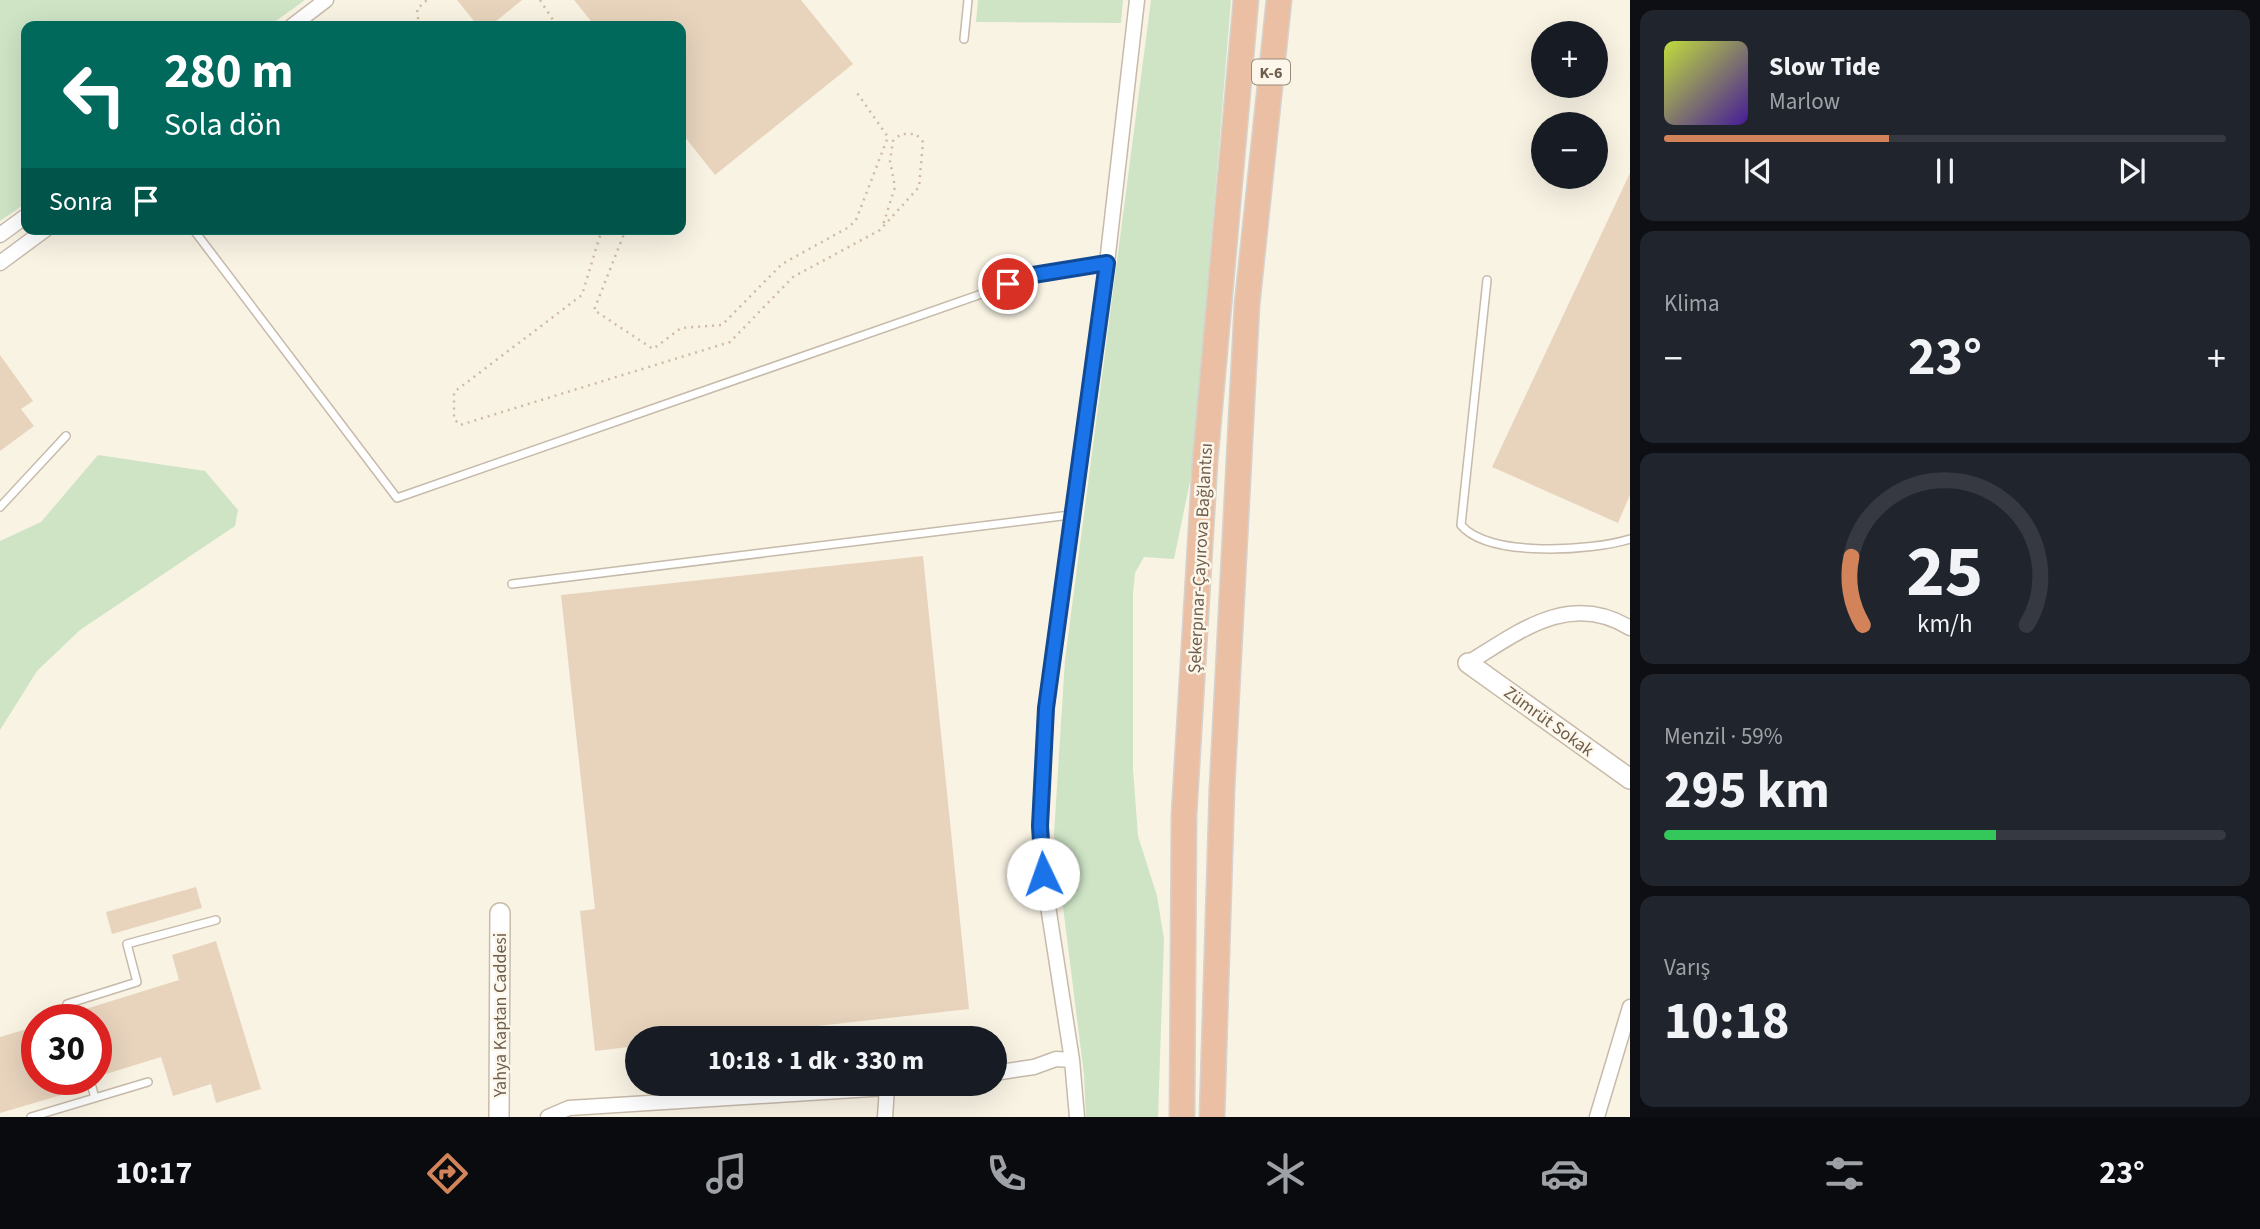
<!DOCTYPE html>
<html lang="tr">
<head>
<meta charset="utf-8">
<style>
  :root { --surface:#171b24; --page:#20242c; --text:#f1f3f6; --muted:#9ea1a6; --line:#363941; --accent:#d38359 }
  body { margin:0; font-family:"Source Sans 3",sans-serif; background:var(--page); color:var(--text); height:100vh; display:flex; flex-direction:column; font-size:26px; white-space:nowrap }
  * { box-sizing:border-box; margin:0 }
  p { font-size:23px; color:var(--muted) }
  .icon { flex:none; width:38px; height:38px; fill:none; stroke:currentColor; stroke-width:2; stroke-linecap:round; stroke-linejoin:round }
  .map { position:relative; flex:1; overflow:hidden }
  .drawer { display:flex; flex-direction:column; gap:10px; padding:10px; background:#0d0f14; width:630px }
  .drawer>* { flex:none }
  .top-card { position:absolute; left:21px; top:21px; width:665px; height:214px; border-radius:14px; box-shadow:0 7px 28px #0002; background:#00695c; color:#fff; overflow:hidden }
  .tools { position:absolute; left:1531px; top:21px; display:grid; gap:14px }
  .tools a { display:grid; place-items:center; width:77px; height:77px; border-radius:50%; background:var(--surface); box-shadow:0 7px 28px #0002; font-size:35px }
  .speed { position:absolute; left:21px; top:1004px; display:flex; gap:14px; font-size:35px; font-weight:700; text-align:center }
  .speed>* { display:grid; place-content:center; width:91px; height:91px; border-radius:50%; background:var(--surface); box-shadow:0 7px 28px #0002; line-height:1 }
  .speed .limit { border:10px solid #d22; background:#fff; color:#111 }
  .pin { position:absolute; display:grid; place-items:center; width:60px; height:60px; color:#fff; margin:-30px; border:4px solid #fff; border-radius:50%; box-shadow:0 2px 7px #0007 }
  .me { position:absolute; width:77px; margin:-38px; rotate:357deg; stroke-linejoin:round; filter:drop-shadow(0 0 5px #0008) }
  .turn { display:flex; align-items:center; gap:24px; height:147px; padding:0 28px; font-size:32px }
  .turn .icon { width:91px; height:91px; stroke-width:2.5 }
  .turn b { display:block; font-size:49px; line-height:60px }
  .then { display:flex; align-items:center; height:66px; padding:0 28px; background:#0003; gap:14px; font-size:26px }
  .big { font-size:52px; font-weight:700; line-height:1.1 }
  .drawer .tile { flex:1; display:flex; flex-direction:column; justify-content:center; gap:10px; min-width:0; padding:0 24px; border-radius:14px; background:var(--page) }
  .drawer .dial { align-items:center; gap:0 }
  .dial svg { height:182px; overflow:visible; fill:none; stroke:var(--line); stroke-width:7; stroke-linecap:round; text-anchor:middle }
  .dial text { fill:var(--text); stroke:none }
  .song { display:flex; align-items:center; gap:21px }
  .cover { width:84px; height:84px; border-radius:10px; background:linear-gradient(135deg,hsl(70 70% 55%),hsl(260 70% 35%)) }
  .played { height:7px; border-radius:4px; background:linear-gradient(90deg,var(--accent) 40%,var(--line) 40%) }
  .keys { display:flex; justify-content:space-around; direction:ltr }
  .heat { display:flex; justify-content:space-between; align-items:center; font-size:38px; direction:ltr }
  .charge { height:10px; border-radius:5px; background:linear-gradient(90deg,#34c759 59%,var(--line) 0) }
  .trip { position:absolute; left:625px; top:1026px; width:382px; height:70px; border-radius:35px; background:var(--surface); box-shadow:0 7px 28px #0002; font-weight:700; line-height:70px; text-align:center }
  .dock { display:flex; height:112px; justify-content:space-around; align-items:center; background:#090b0e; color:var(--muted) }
  .dock .icon { width:49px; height:49px }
  .dock .on { color:var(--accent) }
  .dock b { font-size:32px; color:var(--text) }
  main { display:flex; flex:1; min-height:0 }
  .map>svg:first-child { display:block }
  .green { fill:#cee4c5 }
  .building { fill:#e8d4bd }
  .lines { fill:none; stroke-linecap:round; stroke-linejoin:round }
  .lane-casing { stroke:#c6baaa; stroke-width:10 }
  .street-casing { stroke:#c6baaa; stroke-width:17 }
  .secondary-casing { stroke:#c8bba8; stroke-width:22 }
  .highway-casing { stroke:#d6d2cd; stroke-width:27 }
  .path { stroke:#cfbaa3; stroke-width:2.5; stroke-dasharray:2 5; stroke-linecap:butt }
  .lane { stroke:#fff; stroke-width:7 }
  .street { stroke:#fff; stroke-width:14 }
  .secondary { stroke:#fff; stroke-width:19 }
  .highway { stroke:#ebbfa3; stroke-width:24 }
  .route-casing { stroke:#114b97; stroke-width:18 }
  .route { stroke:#1a73e8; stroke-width:12 }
  .labels { text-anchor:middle; stroke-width:5; stroke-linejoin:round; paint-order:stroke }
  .shield { fill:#fcf7ea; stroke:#998b7c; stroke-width:2 }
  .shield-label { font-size:16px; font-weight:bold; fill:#6e5d4d }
  .street-label { font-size:18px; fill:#6e5d4d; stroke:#fcf7ea }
</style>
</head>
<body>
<main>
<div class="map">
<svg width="1630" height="1117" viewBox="0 0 1630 1117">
  <rect width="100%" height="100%" fill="#f9f3e4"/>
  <path class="green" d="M 0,0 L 305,0 L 269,26 L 26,26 L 26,203 L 0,221 Z
    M 978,0 L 1123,0 L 1121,23 L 976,22 Z
    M 1151,0 L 1231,0 L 1193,467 L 1174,559 L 1144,557 L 1135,573 L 1133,593 L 1133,769 L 1138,836 L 1157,896 L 1164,939 L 1158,1117 L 1086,1117 L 1084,1075 L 1054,834 L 1065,660 Z
    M 98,455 L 205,471 L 238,510 L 235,526 L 80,630 L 37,671 L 0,730 L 0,541 L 41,522 Z"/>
  <path class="building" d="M 457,0 L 522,0 L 490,26 L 478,26 Z
    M 574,0 L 801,0 L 853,64 L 715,175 L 681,132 L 681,26 L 595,26 Z
    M 1630,173 L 1630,495 L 1618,523 L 1492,467 Z
    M 0,355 L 33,401 L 21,409 L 34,426 L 0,451 Z
    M 923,556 L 969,1009 L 710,1038 L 637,1038 L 637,1046 L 595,1051 L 580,911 L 595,909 L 561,595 Z
    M 196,887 L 202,908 L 112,934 L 106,912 Z
    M 216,941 L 261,1089 L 216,1103 L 211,1084 L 173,1096 L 161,1057 L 96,1077 L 96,1020 L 78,1020 L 76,1012 L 179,980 L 172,955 Z
    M 37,1026 L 37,1080 L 79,1080 L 82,1089 L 0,1113 L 0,1037 Z"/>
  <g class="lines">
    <g class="lane-casing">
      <path id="lane" d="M 964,39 L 968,0
        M 193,229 L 397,498 L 1033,276 L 1107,263
        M 1487,280 L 1461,525 C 1488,558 1592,551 1630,539
        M 0,507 L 66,436
        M 512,584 L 1070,515
        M 72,1020 L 67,1004 L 137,982 L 127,944 L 216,920
        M 90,1080 L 95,1098
        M 31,1117 L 148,1082"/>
    </g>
    <g class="street-casing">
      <path id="street" d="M 292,26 L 326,0
        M 0,235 L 26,216
        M 0,263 L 46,229
        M 1468,663 C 1520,631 1570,591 1630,628
        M 994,1073 L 1034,1067 L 1056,1059 L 1072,1060
        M 548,1117 L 569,1108 L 887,1088 L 923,1083
        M 885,1117 L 887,1088
        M 1077,1117 L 1072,1060 L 1043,874 L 1040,826 L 1046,708 L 1107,263 L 1137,0
        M 1597,1117 L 1630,1007"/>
    </g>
    <g class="secondary-casing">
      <path id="secondary" d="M 1468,663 L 1630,779
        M 499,1117 L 500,913"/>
    </g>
    <g class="highway-casing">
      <path id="highway" d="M 1182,1117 L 1184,815 L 1205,462 L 1246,0
        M 1212,1117 L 1222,788 L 1247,305 L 1279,0"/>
    </g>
    <path class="path" d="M 540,0 L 557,26
      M 419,26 L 417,9 L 427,0
      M 602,229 L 582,295 L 454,392 L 454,419 L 460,425 L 730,342 L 793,277 L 880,230 L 919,187 L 923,142 L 916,134 L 901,134 L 893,141 L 890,161 L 895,187 L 883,225
      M 626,229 L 594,310 L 653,349 L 681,328 L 722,325 L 782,264 L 849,227 L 856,220 L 888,137 L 855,90"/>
    <use href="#lane" class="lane"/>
    <use href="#street" class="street"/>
    <use href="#secondary" class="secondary"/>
    <use href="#highway" class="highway"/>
  </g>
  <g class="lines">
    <g class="route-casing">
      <path id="route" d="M 1008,284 L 1033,275 L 1107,263 L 1046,708 L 1040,826 L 1043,874"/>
    </g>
    <use href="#route" class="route"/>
  </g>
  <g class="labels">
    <rect class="shield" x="1252" y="59.5" width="38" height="25" rx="5"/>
    <g class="shield-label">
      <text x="1271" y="78">K-6</text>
    </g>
    <g class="street-label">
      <text transform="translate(1200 558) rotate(-87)" y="6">Şekerpınar-Çayırova Bağlantısı</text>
      <text transform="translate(1549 721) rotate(36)" y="6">Zümrüt Sokak</text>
      <text transform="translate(500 1015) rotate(-90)" y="6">Yahya Kaptan Caddesi</text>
    </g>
  </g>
</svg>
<div class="tools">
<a>+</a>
<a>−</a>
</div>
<div class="speed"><div class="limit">30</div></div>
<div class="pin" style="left:1008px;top:284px;background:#d93025"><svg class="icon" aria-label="arrive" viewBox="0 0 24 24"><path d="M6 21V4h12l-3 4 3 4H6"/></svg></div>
<svg class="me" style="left:1043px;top:874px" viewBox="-20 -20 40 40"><circle r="19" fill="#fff"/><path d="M0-13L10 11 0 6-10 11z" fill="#1a73e8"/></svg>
<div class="trip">10:18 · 1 dk · 330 m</div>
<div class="top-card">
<div class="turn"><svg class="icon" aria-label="left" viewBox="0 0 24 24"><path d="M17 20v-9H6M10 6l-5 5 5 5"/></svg><div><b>280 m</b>Sola dön</div></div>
<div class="then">Sonra<svg class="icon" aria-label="arrive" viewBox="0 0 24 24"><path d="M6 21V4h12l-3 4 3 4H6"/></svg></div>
</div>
</div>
<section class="drawer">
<div class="tile">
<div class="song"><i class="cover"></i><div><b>Slow Tide</b><p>Marlow</p></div></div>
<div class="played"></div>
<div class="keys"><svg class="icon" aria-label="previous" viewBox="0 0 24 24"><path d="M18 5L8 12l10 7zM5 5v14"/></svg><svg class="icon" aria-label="pause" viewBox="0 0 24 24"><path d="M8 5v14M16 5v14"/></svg><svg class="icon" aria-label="next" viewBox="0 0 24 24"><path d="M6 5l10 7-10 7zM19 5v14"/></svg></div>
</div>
<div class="tile"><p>Klima</p>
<div class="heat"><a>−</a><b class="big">23°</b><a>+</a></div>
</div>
<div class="tile dial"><svg viewBox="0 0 100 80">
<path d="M14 69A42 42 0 1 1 86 69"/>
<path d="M14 69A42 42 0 0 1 9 39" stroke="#d38359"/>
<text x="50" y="56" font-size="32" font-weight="700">25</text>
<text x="50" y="72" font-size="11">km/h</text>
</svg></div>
<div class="tile"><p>Menzil · 59%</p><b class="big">295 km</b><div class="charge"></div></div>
<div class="tile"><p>Varış</p><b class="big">10:18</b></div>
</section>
</main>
<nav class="dock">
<b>10:17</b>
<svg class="icon on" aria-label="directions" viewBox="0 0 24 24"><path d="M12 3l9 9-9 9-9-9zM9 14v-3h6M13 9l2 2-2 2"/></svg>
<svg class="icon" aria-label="music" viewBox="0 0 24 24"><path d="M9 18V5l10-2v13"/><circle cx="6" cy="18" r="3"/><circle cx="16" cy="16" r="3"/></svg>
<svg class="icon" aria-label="phone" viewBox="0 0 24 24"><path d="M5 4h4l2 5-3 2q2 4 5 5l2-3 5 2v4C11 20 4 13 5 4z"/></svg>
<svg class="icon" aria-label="climate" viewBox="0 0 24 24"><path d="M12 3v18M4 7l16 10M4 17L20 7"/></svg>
<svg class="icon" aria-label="car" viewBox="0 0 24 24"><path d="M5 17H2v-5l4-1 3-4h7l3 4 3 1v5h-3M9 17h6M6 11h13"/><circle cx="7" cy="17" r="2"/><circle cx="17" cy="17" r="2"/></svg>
<svg class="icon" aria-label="filters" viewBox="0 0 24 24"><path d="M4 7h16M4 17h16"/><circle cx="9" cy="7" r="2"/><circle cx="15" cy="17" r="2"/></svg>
<b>23°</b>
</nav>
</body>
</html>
